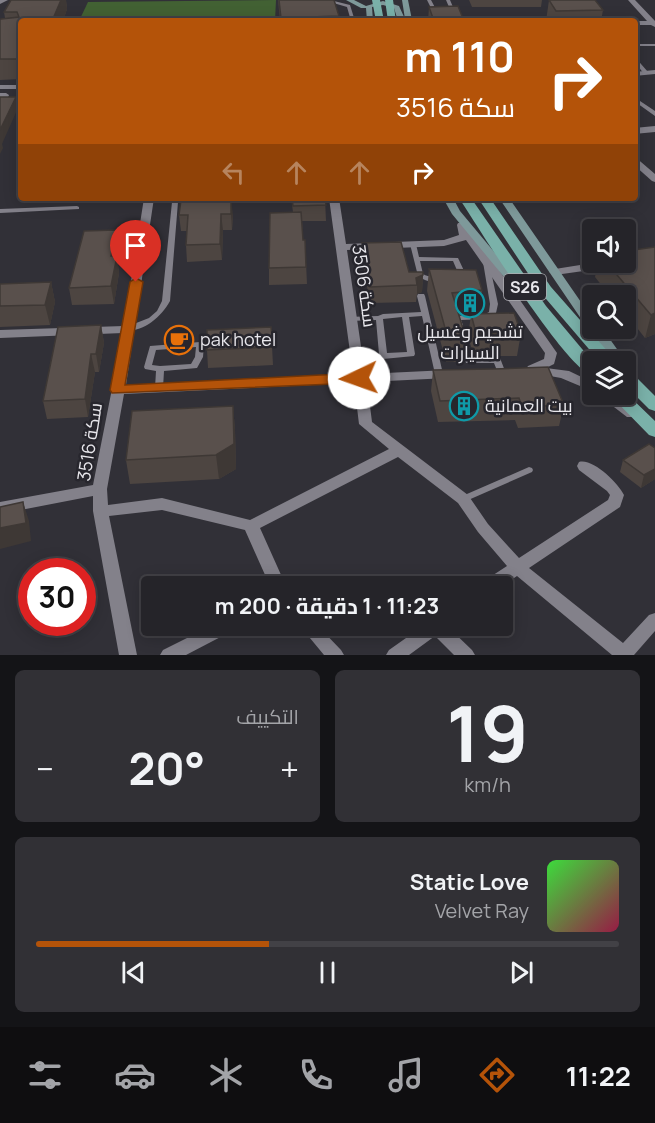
<!DOCTYPE html>
<html lang="ar">
<head>
<meta charset="utf-8">
<style>
  :root { --surface:#252429; --page:#313035; --text:#f1f3f6; --muted:#a3a4a8; --line:#424146; --accent:#b45309 }
  body { margin:0; font-family:Manrope,Cairo,sans-serif; background:var(--page); color:var(--text); direction:rtl; height:100vh; display:flex; flex-direction:column; font-size:22px; white-space:nowrap }
  * { box-sizing:border-box; margin:0 }
  p { font-size:20px; color:var(--muted) }
  .icon { flex:none; width:33px; height:33px; fill:none; stroke:currentColor; stroke-width:2; stroke-linecap:round; stroke-linejoin:round }
  .map { position:relative; height:655px; overflow:hidden; direction:ltr }
  .sheet { display:flex; flex-direction:column; gap:15px; padding:15px; background:#141417; flex:1 }
  .sheet>* { flex:none }
  .hud { position:absolute; left:18px; top:18px; width:620px; height:183px; border-radius:6px; box-shadow:0 3px 15px #0003,0 0 0 2px var(--line); direction:rtl; background:#b45309; color:#fff; overflow:hidden }
  .buttons { position:absolute; left:582px; top:219px; display:grid; gap:12px }
  .buttons a { display:grid; place-items:center; width:54px; height:54px; border-radius:6px; background:var(--surface); box-shadow:0 3px 15px #0003,0 0 0 2px var(--line); font-size:30px }
  .speed { position:absolute; left:18px; top:558px; display:flex; gap:12px; font-size:30px; font-weight:700; text-align:center }
  .speed>* { display:grid; place-content:center; width:78px; height:78px; border-radius:50%; background:var(--surface); box-shadow:0 3px 15px #0003,0 0 0 2px var(--line); line-height:1 }
  .speed .limit { border:9px solid #d22; background:#fff; color:#111 }
  .pin { position:absolute; display:grid; place-items:center; width:51px; height:51px; color:#fff; margin:-62px -26px; border-radius:50% 50% 50% 0; rotate:-45deg; box-shadow:0 0 6px #0007 }
  .pin .icon { rotate:45deg }
  .me { position:absolute; width:66px; margin:-33px; rotate:267deg; stroke-linejoin:round; filter:drop-shadow(0 0 4px #0008) }
  .turn { display:flex; align-items:center; gap:21px; height:126px; padding:0 24px; font-size:27px }
  .turn .icon { width:78px; height:78px; stroke-width:2.5 }
  .turn b { display:block; font-size:42px; line-height:51px }
  .lanes { display:flex; align-items:center; height:57px; padding:0 24px; background:#0003; justify-content:center; gap:30px; direction:ltr }
  .lanes .off { opacity:.35 }
  .big { font-size:45px; font-weight:700; line-height:1.1 }
  .sheet .tile { flex:1; display:flex; flex-direction:column; justify-content:center; gap:9px; min-width:0; padding:0 21px; border-radius:9px; background:var(--page) }
  .sheet .dial { align-items:center; gap:0 }
  .dial b { font-size:78px; line-height:1 }
  .song { display:flex; align-items:center; gap:18px }
  .cover { width:72px; height:72px; border-radius:9px; background:linear-gradient(135deg,hsl(120 70% 55%),hsl(340 70% 35%)) }
  .played { height:6px; border-radius:3px; background:linear-gradient(90deg,var(--accent) 40%,var(--line) 40%) }
  .keys { display:flex; justify-content:space-around; direction:ltr }
  .heat { display:flex; justify-content:space-between; align-items:center; font-size:33px; direction:ltr }
  .sheet .tiles { flex:1; display:grid; gap:15px; grid-template-columns:1fr 1fr }
  .tile:last-child { grid-column:span 2 }
  .trip { position:absolute; left:141px; top:576px; width:372px; height:60px; border-radius:6px; background:var(--surface); box-shadow:0 3px 15px #0003,0 0 0 2px var(--line); font-weight:700; line-height:60px; text-align:center; direction:rtl }
  .menu { display:flex; height:96px; justify-content:space-around; align-items:center; background:#0f0e10; color:var(--muted) }
  .menu .icon { width:42px; height:42px }
  .menu .selected { color:var(--accent) }
  .menu b { font-size:27px; color:var(--text) }
  .map>svg:first-child { display:block }
  .green { fill:#426133 }
  .lines { fill:none; stroke-linecap:round; stroke-linejoin:round }
  .lane { fill:#83818a; fill-rule:evenodd }
  .street { fill:#83818a; fill-rule:evenodd }
  .secondary { fill:#7e999a; fill-rule:evenodd }
  .primary { fill:#7ab1a9; fill-rule:evenodd }
  .wall { fill:#4d4541 }
  .shaded-wall { fill:#3e3835 }
  .building { fill:#59504c; stroke:#3e3835; stroke-width:1.5 }
  .route { fill:#b45309; stroke:#753606; stroke-width:1.5 }
  .labels { text-anchor:middle; stroke-width:5; stroke-linejoin:round; paint-order:stroke }
  .shield { fill:#27262d; stroke:#aeadb3; stroke-width:1.5 }
  .shield-label { font-size:16px; font-weight:bold; fill:#e8e7ec }
  .street-label { font-size:18px; fill:#e8e7ec; stroke:#27262d }
  .poi-label { font-size:18px; fill:#e8e7ec; stroke:#27262d; text-anchor:start }
</style>
</head>
<body>
<div class="map">
<svg width="655" height="655" viewBox="0 0 655 655">
  <rect width="100%" height="100%" fill="#313037"/>
  <path class="green" d="M 276,0 L 275,21 L 79,21 L 88,2 Z"/>
  <g class="lines">
    <path class="lane" d="M 330,0 L 350,5 L 355,21 L 351,21 L 347,7 L 330,2 Z
      M 427,0 L 431,0 L 439,15 L 439,16 L 435,16 Z
      M 446,0 L 450,0 L 459,21 L 455,21 Z
      M 634,44 L 655,44 L 655,46 L 634,46 Z
      M 634,56 L 648,72 L 648,74 L 644,74 L 634,61 Z
      M 0,85 L 21,85 L 21,89 L 0,89 Z
      M 0,93 L 6,93 L 9,95 L 6,103 L 1,102 L 3,97 L 0,97 Z
      M 634,97 L 655,111 L 655,116 L 634,101 Z
      M 175,200 L 178,202 L 170,301 C 161,317 145,331 126,331 L 125,329 L 126,327 L 149,318 L 157,311 L 162,301 L 172,202 Z
      M 77,206 L 79,207 L 79,209 L 0,213 L 0,209 Z
      M 413,242 L 416,244 L 419,257 L 458,258 L 466,275 L 463,278 L 459,278 L 458,277 L 459,275 L 453,261 L 420,261 L 423,274 C 429,278 437,275 441,279 C 433,284 425,281 418,276 L 410,244 Z
      M 486,260 L 489,262 L 498,304 L 496,313 L 485,319 L 461,320 L 463,325 L 462,327 L 456,327 L 453,318 L 454,316 L 483,315 L 489,312 L 490,304 L 483,262 Z
      M 418,294 L 424,294 L 425,296 L 443,374 L 442,376 L 436,376 L 435,374 L 422,316 L 409,317 L 415,354 L 414,356 L 383,359 L 353,360 L 352,358 L 356,356 L 379,354 L 376,320 L 350,321 L 347,321 L 346,319 L 347,317 L 378,316 L 383,314 L 421,312 L 417,296 ZM 402,317 L 407,352 L 387,353 L 383,319 Z
      M 459,334 L 465,334 L 466,336 L 472,358 L 500,358 L 505,371 L 504,373 L 498,373 L 494,363 L 466,363 L 458,336 Z
      M 200,342 L 204,344 L 203,357 L 197,368 L 164,371 L 163,388 L 162,390 L 156,390 L 155,388 L 156,371 L 145,369 L 144,367 L 150,346 ZM 196,347 L 195,357 L 191,364 L 160,366 L 152,365 L 156,350 Z
      M 529,467 L 532,468 L 533,470 L 532,472 L 466,501 L 463,502 L 460,501 L 458,499 L 460,497 Z"/>
    <path class="street" d="M 0,0 L 8,0 L 0,4 Z
      M 628,0 L 635,0 L 655,21 L 655,27 L 651,25 L 634,25 L 634,21 L 647,21 Z
      M 655,70 L 655,74 L 634,76 L 634,72 Z
      M 655,126 L 655,132 L 634,134 L 634,128 Z
      M 634,156 L 655,174 L 655,182 L 652,181 L 634,165 Z
      M 144,198 L 154,198 L 126,385 L 353,374 L 329,198 L 339,198 L 346,244 L 444,240 L 459,235 L 457,225 L 458,223 L 466,223 L 557,353 L 554,364 L 546,368 L 569,371 L 592,382 L 592,391 L 561,378 L 528,372 L 526,369 L 528,366 L 544,359 L 545,353 L 466,240 L 444,246 L 347,250 L 365,374 L 448,370 L 454,374 L 448,378 L 367,382 L 372,422 L 468,495 L 488,524 L 519,558 L 608,500 L 610,495 L 607,491 L 579,470 L 577,466 L 579,462 C 593,458 618,483 624,495 L 620,507 L 529,568 L 623,643 L 649,615 L 655,613 L 655,631 L 634,655 L 612,655 L 517,576 L 502,586 L 482,586 L 484,581 L 507,566 L 478,532 L 458,503 L 398,457 L 260,528 L 286,586 L 270,586 L 245,530 L 162,510 L 109,516 L 137,655 L 119,655 L 93,511 L 93,496 L 0,514 L 0,502 L 93,485 L 123,333 L 0,338 L 0,330 L 124,326 ZM 354,383 L 359,424 L 389,449 L 250,520 L 162,498 L 108,505 L 107,489 L 124,394 Z
      M 599,262 L 617,264 L 612,267 L 555,275 L 549,272 L 555,269 Z
      M 597,394 L 613,394 L 639,414 L 637,417 L 627,417 Z
      M 211,626 L 234,626 L 232,631 L 186,655 L 160,655 L 163,650 Z
      M 300,626 L 318,626 L 341,650 L 344,655 L 324,655 Z
      M 423,626 L 447,626 L 472,650 L 475,655 L 454,655 L 435,636 L 409,655 L 386,655 L 389,650 Z"/>
    <path class="secondary" d="M 346,0 L 354,0 L 366,6 L 383,1 L 399,6 L 405,19 L 402,0 L 408,0 L 412,20 L 398,21 L 394,8 L 383,5 L 372,7 L 373,21 L 367,21 L 366,8 L 361,8 Z
      M 443,198 L 453,198 L 460,211 L 531,296 L 533,298 L 531,300 L 523,300 L 452,214 Z
      M 499,198 L 509,198 L 592,318 L 592,328 L 602,328 L 624,359 L 626,362 L 626,363 L 626,362 L 613,362 L 588,329 Z"/>
    <path class="primary" d="M 372,0 L 380,0 L 384,21 L 376,21 Z
      M 385,0 L 393,0 L 396,21 L 388,21 Z
      M 459,198 L 471,198 L 546,306 L 593,362 L 592,375 C 567,370 478,227 459,198 Z
      M 478,198 L 490,198 L 551,287 L 617,362 L 600,362 L 541,293 Z
      M 626,372 L 632,373 L 655,396 L 655,411 L 649,409 L 626,386 Z
      M 626,393 L 655,421 L 655,437 L 649,435 L 609,394 Z"/>
  </g>
  <path class="wall" d="M 11,0 L 66,0 L 67,9 L 63,21 L 21,21 L 21,79 L 0,80 L 0,20 L 5,18 L 4,12 Z
    M 278,0 L 334,0 L 339,16 L 339,21 L 280,21 Z
    M 469,0 L 542,0 L 541,7 L 472,7 Z
    M 549,0 L 603,10 L 601,21 L 546,21 Z
    M 429,7 L 464,21 L 428,21 Z
    M 21,85 L 21,109 L 20,109 L 17,95 Z
    M 99,198 L 128,198 L 128,199 L 100,200 Z
    M 291,198 L 325,198 L 326,221 L 302,221 L 303,240 L 305,240 L 307,284 L 269,285 L 269,268 L 293,212 Z
    M 181,200 L 233,215 L 232,230 L 223,230 L 222,260 L 187,262 L 186,245 L 187,231 L 181,231 L 179,215 Z
    M 116,230 L 119,246 L 117,257 L 119,273 L 114,304 L 72,305 L 69,288 Z
    M 362,243 L 409,272 L 423,275 L 422,292 L 417,294 L 416,302 L 370,303 L 362,259 Z
    M 655,247 L 655,334 L 645,338 L 626,314 L 626,296 L 610,296 L 595,277 L 598,262 L 626,262 Z
    M 429,269 L 482,290 L 480,313 L 459,315 L 466,338 L 463,362 L 446,362 L 427,291 Z
    M 51,282 L 55,302 L 50,325 L 0,327 L 0,284 Z
    M 471,314 L 521,333 L 517,356 L 474,356 L 468,337 Z
    M 101,325 L 104,343 L 99,372 L 95,372 L 88,417 L 47,419 L 43,401 Z
    M 271,327 L 273,365 L 208,368 L 207,350 Z
    M 433,370 L 564,405 L 559,426 L 518,428 L 515,420 L 438,422 L 431,391 Z
    M 233,406 L 235,430 L 236,469 L 219,479 L 130,484 L 126,460 Z
    M 655,448 L 655,479 L 641,488 L 620,472 L 623,460 Z"/>
  <path class="shaded-wall" d="M 61,0 L 66,0 L 67,9 L 63,21 L 52,21 Z
    M 16,97 L 18,108 L 2,144 L 3,148 L 0,154 L 0,130 Z
    M 231,199 L 233,215 L 232,230 L 231,214 Z
    M 221,214 L 223,230 L 222,260 L 220,244 Z
    M 116,230 L 119,246 L 117,257 L 119,273 L 114,304 L 111,286 L 111,256 Z
    M 423,275 L 422,292 L 417,294 L 417,285 L 416,278 Z
    M 51,282 L 55,302 L 50,325 L 45,305 Z
    M 655,313 L 655,334 L 645,338 L 651,315 Z
    M 101,325 L 104,343 L 99,372 L 96,354 Z
    M 91,354 L 95,372 L 88,417 L 85,399 Z
    M 233,406 L 235,430 L 236,469 L 219,479 L 216,455 Z
    M 655,469 L 655,479 L 641,488 L 644,475 Z
    M 23,502 L 29,521 L 31,541 L 0,549 L 0,528 Z"/>
  <path class="building" d="M 11,0 L 61,0 L 52,21 L 21,21 L 21,59 L 0,59 L 0,20 L 1,19 L 19,17 L 17,12 L 4,12 Z
    M 279,0 L 334,0 L 339,16 L 281,18 Z
    M 549,0 L 595,0 L 603,10 L 556,11 Z
    M 458,6 L 464,21 L 434,21 L 429,7 Z
    M 21,85 L 21,95 L 17,95 Z
    M 0,97 L 16,97 L 0,130 Z
    M 292,198 L 325,198 L 326,205 L 293,206 Z
    M 231,199 L 231,214 L 221,214 L 220,244 L 186,245 L 188,215 L 179,215 L 181,200 Z
    M 301,212 L 303,240 L 305,240 L 306,267 L 269,268 L 270,213 Z
    M 116,230 L 111,256 L 117,256 L 111,286 L 69,288 L 84,231 Z
    M 401,242 L 409,272 L 423,272 L 423,275 L 416,278 L 417,285 L 370,287 L 362,243 Z
    M 655,247 L 655,313 L 651,315 L 606,262 L 626,262 L 626,251 Z
    M 429,269 L 476,270 L 482,290 L 452,293 L 466,338 L 448,339 Z
    M 51,282 L 45,305 L 0,306 L 0,284 Z
    M 514,313 L 521,333 L 476,333 L 471,314 Z
    M 101,325 L 96,354 L 91,354 L 85,399 L 43,401 L 58,327 Z
    M 271,327 L 273,347 L 207,350 L 207,330 Z
    M 548,367 L 564,405 L 522,407 L 519,398 L 440,401 L 433,370 L 493,369 Z
    M 233,406 L 234,444 L 216,455 L 126,460 L 132,411 Z
    M 649,444 L 655,448 L 655,469 L 644,475 L 623,460 Z
    M 23,502 L 26,523 L 0,528 L 0,507 Z"/>
  <path class="route" d="M 136,278 L 143,282 L 125,385 L 359,373 L 366,378 L 359,383 L 112,393 L 110,390 L 130,282 Z"/>
  <defs>
    <g id="building-ring" transform="scale(1.5)"><circle r="9.5" fill="#27262d" stroke="#0f9aa8" stroke-width="1.5"/><path d="M-4-6H4V6H1V3H-1V6H-4ZM-2.5-4.3h1.7v1.8h-1.7ZM.8-4.3h1.7v1.8H.8ZM-2.5-1h1.7V.8h-1.7ZM.8-1h1.7V.8H.8Z" fill="#0f9aa8"/></g>
    <g id="cafe-ring" transform="scale(1.5)"><circle r="9.5" fill="#27262d" stroke="#e8710a" stroke-width="1.5"/><path d="M-5.5-4.5H6V0H3Q3 3.5 0 3.5H-2.5Q-5.5 3.5-5.5 0ZM3-3.2v2h1.7v-2ZM-6 4.5H4V6H-6Z" fill="#e8710a"/></g>
  </defs>
  <g fill-rule="evenodd">
    <use href="#building-ring" x="470" y="303"/>
    <use href="#cafe-ring" x="179" y="340"/>
    <use href="#building-ring" x="464" y="406"/>
  </g>
  <g class="labels">
    <rect class="shield" x="504" y="274" width="42" height="26" rx="4.5"/>
    <g class="shield-label">
      <text x="525" y="293">S26</text>
    </g>
    <g class="street-label">
      <text transform="translate(364 286) rotate(82)" y="6">سكة 3506</text>
      <text transform="translate(90 442) rotate(-81)" y="6">سكة 3516</text>
    </g>
    <g class="poi-label">
      <text x="470" y="338" text-anchor="middle">تشحيم وغسيل<tspan x="470" dy="21">السيارات</tspan></text>
      <text x="200" y="346">pak hotel</text>
      <text x="485" y="412">بيت العمانية</text>
    </g>
  </g>
</svg>
<div class="buttons">
<a><svg class="icon" aria-label="sound" viewBox="0 0 24 24"><path d="M4 9h4l5-4v14l-5-4H4zM17 9q2 3 0 6"/></svg></a>
<a><svg class="icon" aria-label="search" viewBox="0 0 24 24"><circle cx="10" cy="10" r="6"/><path d="M15 15l6 6"/></svg></a>
<a><svg class="icon" aria-label="layers" viewBox="0 0 24 24"><path d="M12 4l9 5-9 5-9-5zM3 14l9 5 9-5"/></svg></a>
</div>
<div class="speed"><div class="limit">30</div></div>
<div class="pin" style="left:136px;top:282px;background:#d93025"><svg class="icon" aria-label="arrive" viewBox="0 0 24 24"><path d="M6 21V4h12l-3 4 3 4H6"/></svg></div>
<svg class="me" style="left:359px;top:378px" viewBox="-20 -20 40 40"><circle r="19" fill="#fff"/><path d="M0-13L10 11 0 6-10 11z" fill="#b45309"/></svg>
<div class="trip">11:23 · 1 دقيقة · 200 m</div>
<div class="hud">
<div class="turn"><svg class="icon" aria-label="right" viewBox="0 0 24 24"><path d="M7 20v-9h11M14 6l5 5-5 5"/></svg><div><b>110 m</b>سكة 3516</div></div>
<div class="lanes"><svg class="icon off" aria-label="left" viewBox="0 0 24 24"><path d="M17 20v-9H6M10 6l-5 5 5 5"/></svg><svg class="icon off" aria-label="ahead" viewBox="0 0 24 24"><path d="M12 20V5M6 11l6-6 6 6"/></svg><svg class="icon off" aria-label="ahead" viewBox="0 0 24 24"><path d="M12 20V5M6 11l6-6 6 6"/></svg><svg class="icon" aria-label="right" viewBox="0 0 24 24"><path d="M7 20v-9h11M14 6l5 5-5 5"/></svg></div>
</div>
</div>
<section class="sheet">
<div class="tiles">
<div class="tile dial"><b>19</b><p>km/h</p></div>
<div class="tile"><p>التكييف</p>
<div class="heat"><a>−</a><b class="big">20°</b><a>+</a></div>
</div>
<div class="tile">
<div class="song"><i class="cover"></i><div><b>Static Love</b><p>Velvet Ray</p></div></div>
<div class="played"></div>
<div class="keys"><svg class="icon" aria-label="previous" viewBox="0 0 24 24"><path d="M18 5L8 12l10 7zM5 5v14"/></svg><svg class="icon" aria-label="pause" viewBox="0 0 24 24"><path d="M8 5v14M16 5v14"/></svg><svg class="icon" aria-label="next" viewBox="0 0 24 24"><path d="M6 5l10 7-10 7zM19 5v14"/></svg></div>
</div>
</div>
</section>
<nav class="menu">
<b>11:22</b>
<svg class="icon selected" aria-label="directions" viewBox="0 0 24 24"><path d="M12 3l9 9-9 9-9-9zM9 14v-3h6M13 9l2 2-2 2"/></svg>
<svg class="icon" aria-label="music" viewBox="0 0 24 24"><path d="M9 18V5l10-2v13"/><circle cx="6" cy="18" r="3"/><circle cx="16" cy="16" r="3"/></svg>
<svg class="icon" aria-label="phone" viewBox="0 0 24 24"><path d="M5 4h4l2 5-3 2q2 4 5 5l2-3 5 2v4C11 20 4 13 5 4z"/></svg>
<svg class="icon" aria-label="climate" viewBox="0 0 24 24"><path d="M12 3v18M4 7l16 10M4 17L20 7"/></svg>
<svg class="icon" aria-label="car" viewBox="0 0 24 24"><path d="M5 17H2v-5l4-1 3-4h7l3 4 3 1v5h-3M9 17h6M6 11h13"/><circle cx="7" cy="17" r="2"/><circle cx="17" cy="17" r="2"/></svg>
<svg class="icon" aria-label="filters" viewBox="0 0 24 24"><path d="M4 7h16M4 17h16"/><circle cx="9" cy="7" r="2"/><circle cx="15" cy="17" r="2"/></svg>
</nav>
</body>
</html>
